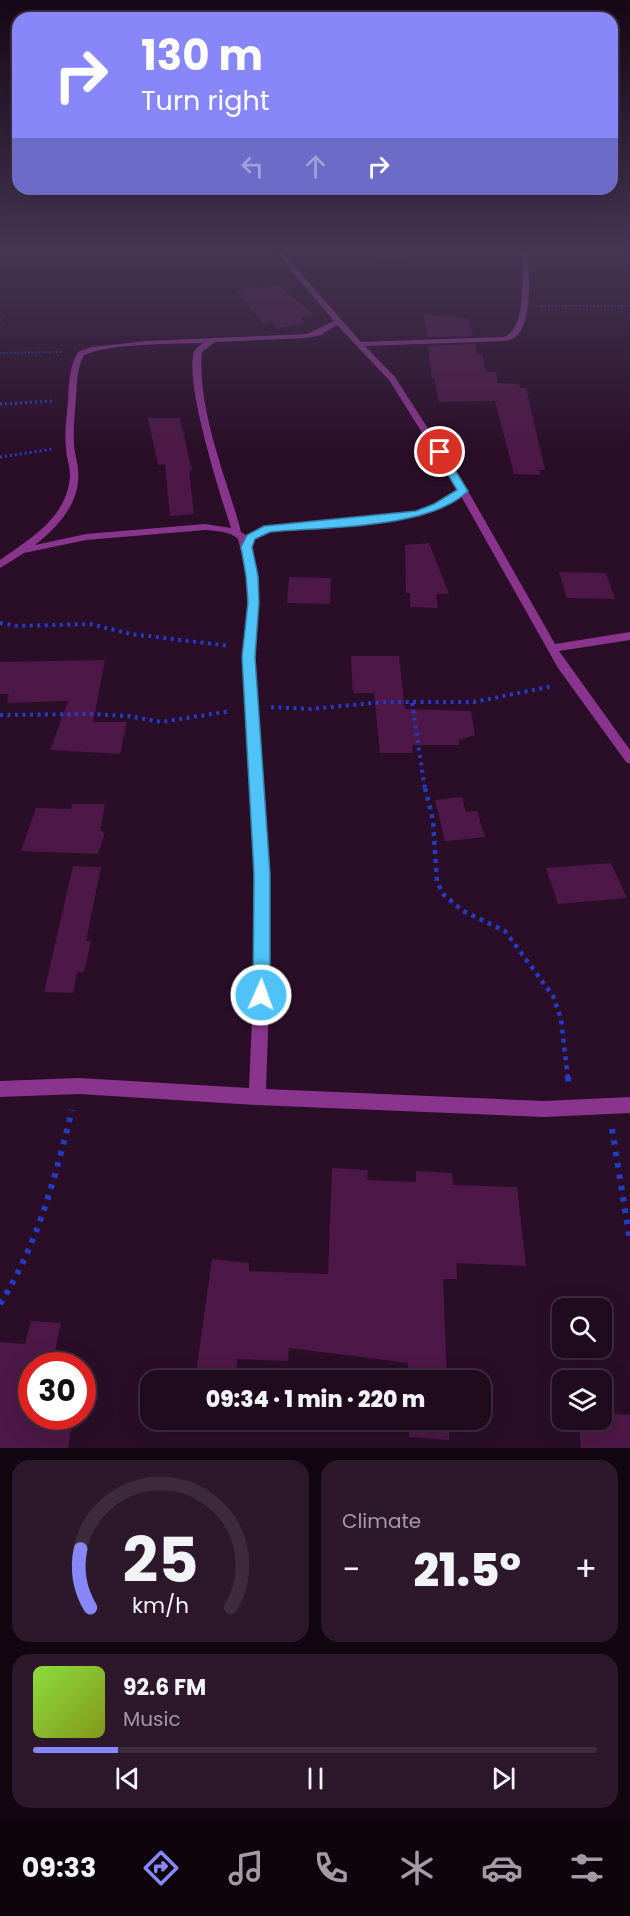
<!DOCTYPE html>
<html lang="en">
<head>
<meta charset="utf-8">
<style>
  :root { --surface:#200a1e; --page:#2d182b; --text:#f1f3f6; --muted:#a29aa4; --line:#3d2b3c; --accent:#8787fa }
  body { margin:0; font-family:Poppins,sans-serif; background:var(--page); color:var(--text); height:100vh; display:flex; flex-direction:column; font-size:22px; white-space:nowrap }
  * { box-sizing:border-box; margin:0 }
  p { font-size:20px; color:var(--muted) }
  .icon { flex:none; width:33px; height:33px; fill:none; stroke:currentColor; stroke-width:2; stroke-linecap:round; stroke-linejoin:round }
  .map { position:relative; height:1448px; overflow:hidden }
  .details { display:flex; flex-direction:column; gap:12px; padding:12px; background:#120610; flex:1 }
  .details>* { flex:none }
  .top-card { position:absolute; left:12px; top:12px; width:606px; height:183px; border-radius:18px; box-shadow:0 6px 24px #0002,0 0 0 2px var(--line); background:#8787fa; color:#fff; overflow:hidden }
  .fabs { position:absolute; left:552px; top:1298px; display:grid; gap:12px }
  .fabs a { display:grid; place-items:center; width:60px; height:60px; border-radius:12px; background:var(--surface); box-shadow:0 6px 24px #0002,0 0 0 2px var(--line); font-size:30px }
  .speed { position:absolute; left:18px; top:1352px; display:flex; gap:12px; font-size:30px; font-weight:700; text-align:center }
  .speed>* { display:grid; place-content:center; width:78px; height:78px; border-radius:50%; background:var(--surface); box-shadow:0 6px 24px #0002,0 0 0 2px var(--line); line-height:1 }
  .speed .limit { border:9px solid #d22; background:#fff; color:#111 }
  .pin { position:absolute; display:grid; place-items:center; width:51px; height:51px; color:#fff; margin:-26px; border:3px solid #fff; border-radius:50%; box-shadow:0 2px 6px #0007 }
  .me { position:absolute; width:66px; margin:-33px; rotate:2deg; stroke-linejoin:round; filter:drop-shadow(0 0 4px #0008) }
  .turn { display:flex; align-items:center; gap:21px; height:126px; padding:0 30px; font-size:27px }
  .turn .icon { width:78px; height:78px; stroke-width:2.5 }
  .turn b { display:block; font-size:42px; line-height:51px }
  .lanes { display:flex; align-items:center; height:57px; padding:0 30px; background:#0003; justify-content:center; gap:30px; direction:ltr }
  .lanes .off { opacity:.35 }
  .big { font-size:45px; font-weight:800; line-height:1.1 }
  .details .widget { flex:1; display:flex; flex-direction:column; justify-content:center; gap:9px; min-width:0; padding:0 21px; border-radius:18px; background:var(--page) }
  .details .dial { align-items:center; gap:0 }
  .dial svg { height:156px; overflow:visible; fill:none; stroke:var(--line); stroke-width:7; stroke-linecap:round; text-anchor:middle }
  .dial text { fill:var(--text); stroke:none }
  .song { display:flex; align-items:center; gap:18px }
  .cover { width:72px; height:72px; border-radius:9px; background:linear-gradient(135deg,hsl(90 70% 55%),hsl(70 70% 35%)) }
  .played { height:6px; border-radius:3px; background:linear-gradient(90deg,var(--accent) 15%,var(--line) 15%) }
  .keys { display:flex; justify-content:space-around; direction:ltr }
  .heat { display:flex; justify-content:space-between; align-items:center; font-size:33px; direction:ltr }
  .details .tiles { flex:1; display:grid; gap:12px; grid-template-columns:1fr 1fr }
  .widget:last-child { grid-column:span 2 }
  .trip { position:absolute; left:140px; top:1370px; width:351px; height:60px; border-radius:18px; background:var(--surface); box-shadow:0 6px 24px #0002,0 0 0 2px var(--line); font-weight:800; line-height:60px; text-align:center }
  .dock { display:flex; height:96px; justify-content:space-around; align-items:center; background:#0d040c; color:var(--muted) }
  .dock .icon { width:42px; height:42px }
  .dock .current { color:var(--accent) }
  .dock b { font-size:27px; color:var(--text) }
  .map>svg:first-child { display:block }
  .building { fill:#4d1847 }
  .lines { fill:none; stroke-linecap:round; stroke-linejoin:round }
  .path-far4 { stroke:#243cc5; stroke-width:2; stroke-dasharray:1.5 2; stroke-linecap:butt }
  .path-far3 { stroke:#243cc5; stroke-width:3; stroke-dasharray:2 3; stroke-linecap:butt }
  .path-far2 { stroke:#243cc5; stroke-width:4; stroke-dasharray:3 4.5; stroke-linecap:butt }
  .path-far1 { stroke:#243cc5; stroke-width:4.5; stroke-dasharray:4 5; stroke-linecap:butt }
  .path { stroke:#243cc5; stroke-width:6; stroke-dasharray:4.5 7; stroke-linecap:butt }
  .street { fill:#89358d; fill-rule:evenodd }
  .route { fill:#4fc3f7; stroke:#337fa1; stroke-width:1.5 }
</style>
</head>
<body>
<div class="map">
<svg width="630" height="1448" viewBox="0 0 630 1448">
  <rect width="100%" height="100%" fill="#2a0e28"/>
  <path class="building" d="M 277,284 L 314,315 L 300,318 L 306,324 L 276,328 L 271,321 L 262,323 L 238,291 Z
    M 424,315 L 469,318 L 473,336 L 427,337 Z
    M 475,344 L 477,354 L 482,354 L 486,372 L 496,372 L 498,383 L 519,384 L 520,388 L 526,388 L 545,470 L 539,470 L 541,475 L 514,474 L 495,401 L 439,402 L 434,378 L 432,378 L 428,346 Z
    M 148,418 L 180,418 L 192,471 L 189,471 L 194,514 L 170,516 L 165,464 L 158,465 Z
    M 429,543 L 449,594 L 436,594 L 438,608 L 410,607 L 410,593 L 406,593 L 405,545 Z
    M 559,572 L 606,573 L 615,599 L 567,598 Z
    M 289,577 L 331,578 L 330,604 L 287,603 Z
    M 351,656 L 399,656 L 405,709 L 471,711 L 475,735 L 459,740 L 459,745 L 412,745 L 413,753 L 380,753 L 374,693 L 353,693 Z
    M 105,660 L 93,722 L 127,722 L 120,754 L 50,750 L 68,701 L 7,703 L 9,694 L 0,694 L 0,662 Z
    M 462,797 L 466,812 L 477,811 L 485,837 L 445,841 L 435,800 Z
    M 72,804 L 105,804 L 100,831 L 105,832 L 98,854 L 21,851 L 36,808 L 71,809 Z
    M 611,863 L 627,898 L 558,904 L 546,868 Z
    M 73,866 L 101,867 L 86,941 L 91,941 L 84,972 L 77,972 L 73,993 L 44,992 Z
    M 332,1168 L 368,1170 L 367,1180 L 416,1182 L 416,1171 L 452,1173 L 453,1185 L 517,1187 L 526,1266 L 456,1263 L 457,1279 L 443,1279 L 447,1380 L 408,1380 L 408,1363 L 289,1348 L 288,1361 L 237,1359 L 236,1378 L 196,1373 L 212,1259 L 249,1263 L 249,1271 L 328,1274 Z
    M 31,1321 L 61,1323 L 52,1365 L 32,1365 L 32,1416 L 73,1417 L 68,1448 L 0,1448 L 0,1342 L 25,1344 Z
    M 602,1413 L 630,1415 L 630,1448 L 581,1448 L 578,1419 L 602,1419 Z
    M 409,1419 L 449,1419 L 449,1440 L 409,1437 Z"/>
  <g class="lines">
    <path class="path-far4" d="M 311,261 C 348,263 383,262 419,251
      M 541,306 L 630,306
      M 0,320 L 3,320
      M 0,353 L 61,352"/>
    <path class="path-far3" d="M 0,404 L 53,401
      M 0,457 L 53,449"/>
    <path class="path-far2" d="M 0,623 L 17,626 L 90,624 L 131,634 L 230,646
      M 412,703 L 425,790
      M 271,707 L 311,709 L 383,702 L 474,702 L 553,686
      M 0,715 L 92,714 L 128,716 L 161,722 L 231,711"/>
    <path class="path-far1" d="M 425,788 L 433,820 L 437,882 L 444,895 L 463,911 L 505,931 L 553,996 L 561,1019 L 568,1079"/>
    <path class="path" d="M 568,1077 L 569,1086
      M 612,1129 L 630,1241
      M 0,1304 C 38,1244 55,1178 72,1110"/>
    <path class="street" d="M 275,251 L 281,251 L 361,342 L 504,337 C 527,328 523,272 521,251 L 527,251 C 530,271 532,318 518,335 C 514,339 510,340 505,341 L 365,346 L 395,377 L 468,491 L 555,644 L 630,632 L 630,640 L 559,651 L 630,750 L 630,764 L 626,762 L 558,668 L 461,496 L 441,509 L 418,517 L 269,532 L 255,539 L 250,548 C 260,587 259,617 255,657 L 269,874 L 270,975 L 266,1089 L 544,1101 L 630,1097 L 630,1113 L 544,1117 L 257,1105 L 79,1094 L 0,1097 L 0,1081 L 79,1078 L 249,1088 L 254,975 L 255,874 L 243,657 L 248,623 L 247,576 L 238,539 C 229,531 217,531 205,530 L 86,540 L 24,553 L 0,568 L 0,560 C 31,538 68,517 70,475 C 70,466 66,457 66,447 C 64,432 67,417 68,401 C 69,384 69,367 78,352 L 92,347 L 146,341 L 307,334 L 334,321 ZM 337,325 L 389,380 L 458,490 L 435,505 L 417,511 L 267,526 L 247,536 L 241,532 L 237,517 C 222,468 197,403 202,352 L 215,342 L 307,338 L 321,335 ZM 204,343 C 200,345 196,348 194,352 C 184,382 220,494 231,528 L 205,524 L 86,534 L 35,545 C 58,527 81,502 78,471 C 78,462 74,453 74,443 C 73,428 75,412 76,397 C 77,382 77,368 84,355 C 112,343 172,344 204,343 Z"/>
  </g>
  <linearGradient id="sky" x2="0" y2="1"><stop stop-color="#170816"/><stop offset="0.55" stop-color="#443653"/><stop offset="1" stop-color="#443653" stop-opacity="0"/></linearGradient>
  <rect width="630" height="453" fill="url(#sky)"/>
  <path class="route" d="M 440,449 L 444,452 L 468,491 C 430,529 323,527 270,532 L 255,539 L 252,547 L 258,576 L 259,602 L 255,657 L 270,874 L 270,995 L 268,1001 L 261,1003 L 255,1001 L 253,995 L 254,874 L 242,657 L 248,602 L 246,576 L 241,547 L 247,535 L 264,526 L 416,511 L 434,504 L 457,490 L 435,452 Z"/>
</svg>
<div class="fabs">
<a><svg class="icon" aria-label="search" viewBox="0 0 24 24"><circle cx="10" cy="10" r="6"/><path d="M15 15l6 6"/></svg></a>
<a><svg class="icon" aria-label="layers" viewBox="0 0 24 24"><path d="M12 4l9 5-9 5-9-5zM3 14l9 5 9-5"/></svg></a>
</div>
<div class="speed"><div class="limit">30</div></div>
<div class="pin" style="left:440px;top:452px;background:#d93025"><svg class="icon" aria-label="arrive" viewBox="0 0 24 24"><path d="M6 21V4h12l-3 4 3 4H6"/></svg></div>
<svg class="me" style="left:261px;top:995px" viewBox="-20 -20 40 40"><circle r="17" fill="#4fc3f7" stroke="#fff" stroke-width="3"/><path d="M0-11L8 9 0 5-8 9z" fill="#fff"/></svg>
<div class="trip">09:34 · 1 min · 220 m</div>
<div class="top-card">
<div class="turn"><svg class="icon" aria-label="right" viewBox="0 0 24 24"><path d="M7 20v-9h11M14 6l5 5-5 5"/></svg><div><b>130 m</b>Turn right</div></div>
<div class="lanes"><svg class="icon off" aria-label="left" viewBox="0 0 24 24"><path d="M17 20v-9H6M10 6l-5 5 5 5"/></svg><svg class="icon off" aria-label="ahead" viewBox="0 0 24 24"><path d="M12 20V5M6 11l6-6 6 6"/></svg><svg class="icon" aria-label="right" viewBox="0 0 24 24"><path d="M7 20v-9h11M14 6l5 5-5 5"/></svg></div>
</div>
</div>
<section class="details">
<div class="tiles">
<div class="widget dial"><svg viewBox="0 0 100 80">
<path d="M14 69A42 42 0 1 1 86 69"/>
<path d="M14 69A42 42 0 0 1 9 39" stroke="#8787fa"/>
<text x="50" y="56" font-size="32" font-weight="700">25</text>
<text x="50" y="72" font-size="11">km/h</text>
</svg></div>
<div class="widget"><p>Climate</p>
<div class="heat"><a>−</a><b class="big">21.5°</b><a>+</a></div>
</div>
<div class="widget">
<div class="song"><i class="cover"></i><div><b>92.6 FM</b><p>Music</p></div></div>
<div class="played"></div>
<div class="keys"><svg class="icon" aria-label="previous" viewBox="0 0 24 24"><path d="M18 5L8 12l10 7zM5 5v14"/></svg><svg class="icon" aria-label="pause" viewBox="0 0 24 24"><path d="M8 5v14M16 5v14"/></svg><svg class="icon" aria-label="next" viewBox="0 0 24 24"><path d="M6 5l10 7-10 7zM19 5v14"/></svg></div>
</div>
</div>
</section>
<nav class="dock">
<b>09:33</b>
<svg class="icon current" aria-label="directions" viewBox="0 0 24 24"><path d="M12 3l9 9-9 9-9-9zM9 14v-3h6M13 9l2 2-2 2"/></svg>
<svg class="icon" aria-label="music" viewBox="0 0 24 24"><path d="M9 18V5l10-2v13"/><circle cx="6" cy="18" r="3"/><circle cx="16" cy="16" r="3"/></svg>
<svg class="icon" aria-label="phone" viewBox="0 0 24 24"><path d="M5 4h4l2 5-3 2q2 4 5 5l2-3 5 2v4C11 20 4 13 5 4z"/></svg>
<svg class="icon" aria-label="climate" viewBox="0 0 24 24"><path d="M12 3v18M4 7l16 10M4 17L20 7"/></svg>
<svg class="icon" aria-label="car" viewBox="0 0 24 24"><path d="M5 17H2v-5l4-1 3-4h7l3 4 3 1v5h-3M9 17h6M6 11h13"/><circle cx="7" cy="17" r="2"/><circle cx="17" cy="17" r="2"/></svg>
<svg class="icon" aria-label="filters" viewBox="0 0 24 24"><path d="M4 7h16M4 17h16"/><circle cx="9" cy="7" r="2"/><circle cx="15" cy="17" r="2"/></svg>
</nav>
</body>
</html>
